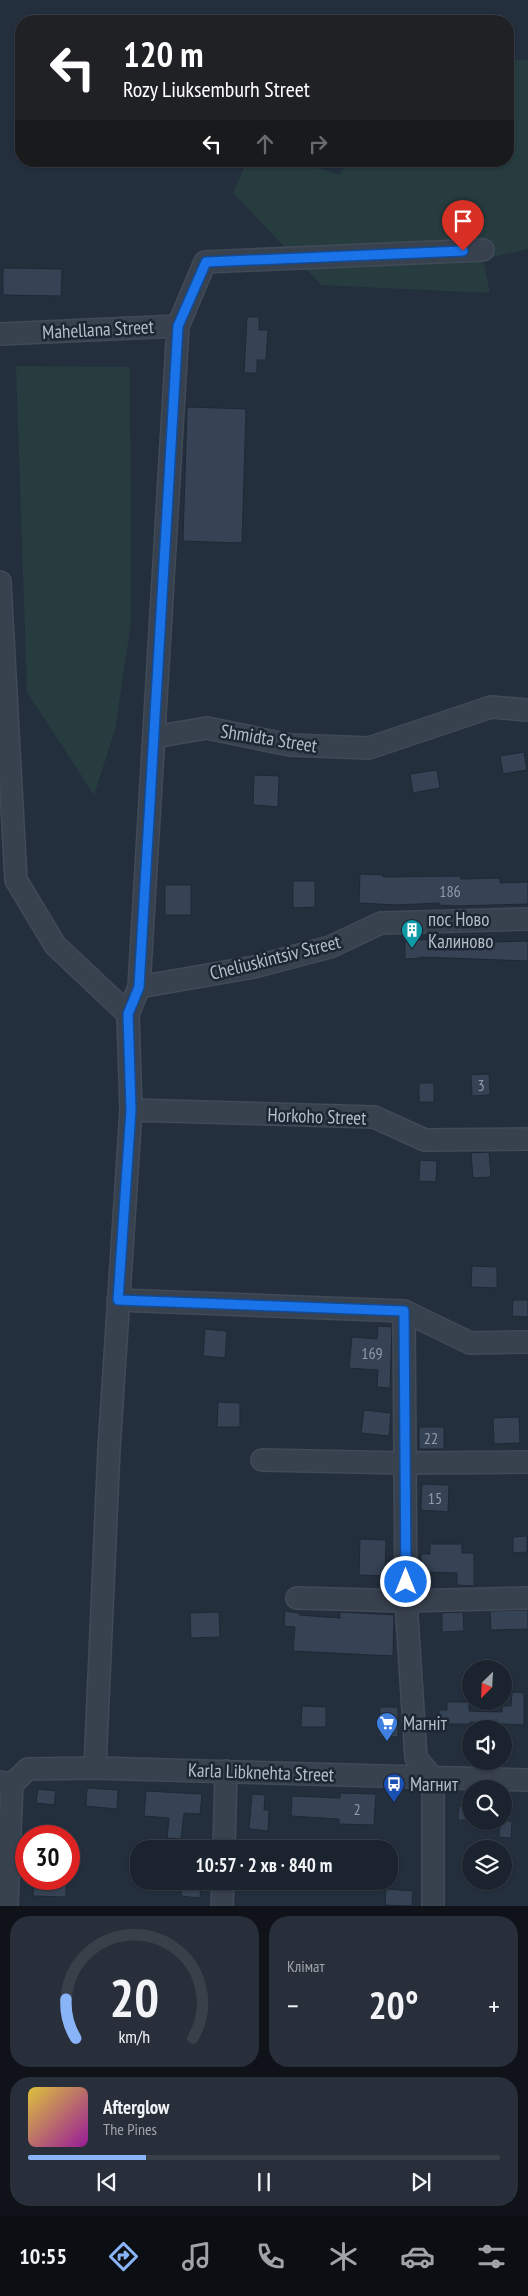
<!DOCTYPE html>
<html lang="uk">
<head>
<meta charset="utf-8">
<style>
  :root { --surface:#1b232e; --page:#282f3a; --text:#f1f3f6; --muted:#a0a4aa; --line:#39404a; --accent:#8ab4f8 }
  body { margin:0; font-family:"PT Sans Narrow",sans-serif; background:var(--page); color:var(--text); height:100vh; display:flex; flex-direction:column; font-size:19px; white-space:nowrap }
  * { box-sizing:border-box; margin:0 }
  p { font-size:16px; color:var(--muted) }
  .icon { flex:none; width:28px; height:28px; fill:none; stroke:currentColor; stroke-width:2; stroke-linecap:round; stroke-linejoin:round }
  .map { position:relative; height:1906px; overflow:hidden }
  .details { display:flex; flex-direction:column; gap:10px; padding:10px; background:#0f1319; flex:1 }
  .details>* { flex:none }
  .hud { position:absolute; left:15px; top:15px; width:499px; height:152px; border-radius:20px; box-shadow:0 1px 4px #0004,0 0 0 1px var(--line); background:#202124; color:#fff; overflow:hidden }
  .needle { width:32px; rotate:204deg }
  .tools { position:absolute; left:462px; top:1660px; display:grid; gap:10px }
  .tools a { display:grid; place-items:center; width:50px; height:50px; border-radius:50%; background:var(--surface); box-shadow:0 1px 4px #0004,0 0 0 1px var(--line); font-size:25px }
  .speed { position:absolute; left:15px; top:1825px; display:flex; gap:10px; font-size:25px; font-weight:700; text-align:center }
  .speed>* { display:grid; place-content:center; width:65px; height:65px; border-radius:50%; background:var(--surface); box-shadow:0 1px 4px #0004,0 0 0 1px var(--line); line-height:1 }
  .speed .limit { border:8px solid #d22; background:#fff; color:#111 }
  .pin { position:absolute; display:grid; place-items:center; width:42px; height:42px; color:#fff; margin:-51px -21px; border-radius:50% 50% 50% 0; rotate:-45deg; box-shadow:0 0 5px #0007 }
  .pin .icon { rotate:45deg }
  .me { position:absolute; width:55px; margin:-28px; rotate:0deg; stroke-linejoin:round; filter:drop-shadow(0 0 4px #0008) }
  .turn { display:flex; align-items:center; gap:18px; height:105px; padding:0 25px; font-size:22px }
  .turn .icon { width:65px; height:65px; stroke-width:2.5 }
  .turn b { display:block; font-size:35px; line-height:42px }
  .lanes { display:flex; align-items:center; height:48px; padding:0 25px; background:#0003; justify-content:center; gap:25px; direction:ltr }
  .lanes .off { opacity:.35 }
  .big { font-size:38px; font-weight:700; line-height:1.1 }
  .details .tile { flex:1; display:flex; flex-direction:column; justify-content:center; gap:8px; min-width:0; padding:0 18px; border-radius:20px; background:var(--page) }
  .details .dial { align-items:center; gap:0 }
  .dial svg { height:130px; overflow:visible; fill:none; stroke:var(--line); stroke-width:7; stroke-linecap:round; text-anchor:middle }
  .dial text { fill:var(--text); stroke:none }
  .song { display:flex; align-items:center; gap:15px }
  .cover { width:60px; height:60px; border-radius:8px; background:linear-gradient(135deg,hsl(50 70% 55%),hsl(300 70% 35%)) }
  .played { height:5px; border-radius:2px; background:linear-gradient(90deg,var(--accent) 25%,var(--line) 25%) }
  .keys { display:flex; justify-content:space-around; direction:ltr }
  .heat { display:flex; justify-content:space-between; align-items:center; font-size:28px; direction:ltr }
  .details .tiles { flex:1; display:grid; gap:10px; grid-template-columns:1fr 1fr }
  .tile:last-child { grid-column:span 2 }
  .trip { position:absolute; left:130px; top:1840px; width:268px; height:50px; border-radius:20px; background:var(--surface); box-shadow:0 1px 4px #0004,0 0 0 1px var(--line); font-weight:700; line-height:50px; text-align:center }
  .menu { display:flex; height:80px; justify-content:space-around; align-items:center; background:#0b0e12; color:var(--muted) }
  .menu .icon { width:35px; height:35px }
  .menu .current { color:var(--accent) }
  .menu b { font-size:22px; color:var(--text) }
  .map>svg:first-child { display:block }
  .green { fill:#263c3f }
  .building { fill:#364354; stroke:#1f2835 }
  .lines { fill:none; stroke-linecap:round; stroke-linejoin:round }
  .minor-casing { stroke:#414a57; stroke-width:24 }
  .minor { stroke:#38414e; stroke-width:21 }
  .route-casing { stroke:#114b97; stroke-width:12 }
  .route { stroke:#1a73e8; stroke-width:9 }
  .labels { text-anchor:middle; stroke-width:5; stroke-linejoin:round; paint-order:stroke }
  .number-label { font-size:16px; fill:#929caa }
  .street-label { font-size:19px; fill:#b4bcc9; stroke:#1d2633 }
  .poi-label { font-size:19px; fill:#b4bcc9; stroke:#1d2633; text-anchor:start }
</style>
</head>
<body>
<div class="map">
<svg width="528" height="1906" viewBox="0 0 528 1906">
  <rect width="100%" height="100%" fill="#242f3e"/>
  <path class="green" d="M 508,59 L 528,60 L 528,249 L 483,259 L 490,293 L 321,285 L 233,193 L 247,161 L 296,161 L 340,175 L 348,161 L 508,161 Z
    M 16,366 L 130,367 L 131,623 L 115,730 L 94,795 L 27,692 Z"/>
  <path class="building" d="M 3,268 L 62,269 L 61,296 L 3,295 Z
    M 247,317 L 259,317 L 259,330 L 268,330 L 266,360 L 257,360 L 257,373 L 244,373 Z
    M 187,407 L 246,409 L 242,543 L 183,541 Z
    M 524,752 L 527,770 L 503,774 L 500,756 Z
    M 437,770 L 440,788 L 413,793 L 410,774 Z
    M 254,775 L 279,776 L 278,807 L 253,805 Z
    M 360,874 L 383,875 L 383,877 L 461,876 L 461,879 L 500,878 L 500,883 L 528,882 L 528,904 L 455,906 L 439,905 L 439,903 L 397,905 L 359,903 Z
    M 293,881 L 315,881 L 315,907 L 293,908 Z
    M 165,885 L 191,885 L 191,915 L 165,915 Z
    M 438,939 L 463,939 L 463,943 L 528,941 L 528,961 L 420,957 L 420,958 L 405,959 L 405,941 Z
    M 489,1074 L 490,1095 L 472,1096 L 471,1075 Z
    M 419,1083 L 434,1083 L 434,1102 L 419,1102 Z
    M 489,1152 L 491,1177 L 473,1178 L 471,1153 Z
    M 420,1160 L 437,1161 L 436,1182 L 419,1181 Z
    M 472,1266 L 497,1267 L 497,1288 L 471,1287 Z
    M 513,1300 L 528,1300 L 528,1317 L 512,1316 Z
    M 378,1326 L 392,1327 L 390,1388 L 377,1387 L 378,1370 L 349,1368 L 352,1337 L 377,1339 Z
    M 205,1329 L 227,1331 L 225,1358 L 203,1356 Z
    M 218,1402 L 240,1403 L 240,1427 L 217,1427 Z
    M 364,1410 L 391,1413 L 389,1436 L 361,1433 Z
    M 519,1417 L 520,1443 L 494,1444 L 493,1418 Z
    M 419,1427 L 444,1427 L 444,1449 L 419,1449 Z
    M 422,1484 L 449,1485 L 448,1512 L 421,1510 Z
    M 527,1536 L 527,1552 L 513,1553 L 513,1537 Z
    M 360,1539 L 386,1540 L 385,1576 L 359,1575 Z
    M 430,1544 L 462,1544 L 462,1553 L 474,1553 L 474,1586 L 457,1585 L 457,1573 L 421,1572 L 421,1554 L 430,1554 Z
    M 528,1610 L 528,1629 L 491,1630 L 490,1611 Z
    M 285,1611 L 299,1613 L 299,1615 L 340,1618 L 340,1612 L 394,1615 L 393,1656 L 293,1651 L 295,1627 L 284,1626 Z
    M 219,1612 L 220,1637 L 191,1638 L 190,1613 Z
    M 463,1612 L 464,1631 L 442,1632 L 442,1613 Z
    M 512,1692 L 524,1693 L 524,1725 L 470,1722 L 470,1724 L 447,1724 L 447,1720 L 439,1720 L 439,1710 L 447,1710 L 447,1702 L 469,1702 L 469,1711 L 502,1712 L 502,1706 L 511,1706 Z
    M 302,1706 L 326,1707 L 326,1727 L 301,1727 Z
    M 380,1707 L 398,1707 L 398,1737 L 379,1736 Z
    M 87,1788 L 118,1790 L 117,1809 L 86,1806 Z
    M 38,1789 L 56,1791 L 54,1805 L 36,1803 Z
    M 146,1791 L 202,1794 L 200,1814 L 184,1813 L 181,1839 L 167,1838 L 169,1818 L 144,1816 Z
    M 340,1793 L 376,1794 L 374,1825 L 339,1824 L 339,1819 L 291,1816 L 292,1796 L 340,1798 Z
    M 252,1794 L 265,1795 L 264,1810 L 269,1810 L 268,1831 L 249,1829 Z
    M 459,1806 L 471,1806 L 471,1820 L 458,1820 Z
    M 500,1821 L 512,1821 L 511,1838 L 499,1837 Z
    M 34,1879 L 66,1879 L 66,1897 L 33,1896 Z
    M 182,1882 L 201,1883 L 200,1898 L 181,1896 Z
    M 386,1889 L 413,1891 L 412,1906 L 385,1905 Z"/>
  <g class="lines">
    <g class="minor-casing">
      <path id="minor" d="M 0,334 L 178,326 L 205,262 L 483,250
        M 0,582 L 16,880 L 55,945 L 128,1014
        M 154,737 L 207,728 L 290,745 L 369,748 L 491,707 L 528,710
        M 139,987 L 254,967 L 330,947 L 381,923 L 528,919
        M 131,1110 L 374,1117 L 425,1140 L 528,1139
        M 118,1300 L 404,1311 L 470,1343 L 528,1342
        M 404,1311 L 406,1601 L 416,1758 L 433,1778 L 433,1906
        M 262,1460 L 405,1463 L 528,1462
        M 297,1598 L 406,1601 L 528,1598
        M 95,1768 L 109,1449 L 131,1110 L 128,1014 L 139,987 L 178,326
        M 0,1782 L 12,1784 L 28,1769 L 95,1768 L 528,1780
        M 224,1849 L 226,1771
        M 7,1906 L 12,1784
        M 222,1906 L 223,1881"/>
    </g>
    <use href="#minor" class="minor"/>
  </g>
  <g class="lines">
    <g class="route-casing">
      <path id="route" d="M 406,1582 L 404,1311 L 118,1300 L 131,1110 L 128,1014 L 139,987 L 178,326 L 206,262 L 463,251"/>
    </g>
    <use href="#route" class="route"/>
  </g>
  <defs>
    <g id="building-pin" transform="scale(1.125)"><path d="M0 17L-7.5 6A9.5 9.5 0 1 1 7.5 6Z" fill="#0f9aa8" stroke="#1d2633"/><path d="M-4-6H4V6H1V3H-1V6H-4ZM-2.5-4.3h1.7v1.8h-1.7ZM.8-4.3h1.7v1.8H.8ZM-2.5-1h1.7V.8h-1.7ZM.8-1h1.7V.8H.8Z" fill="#fff"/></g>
    <g id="supermarket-pin" transform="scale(1.125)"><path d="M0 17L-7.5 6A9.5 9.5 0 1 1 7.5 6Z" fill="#3f7fe0" stroke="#1d2633"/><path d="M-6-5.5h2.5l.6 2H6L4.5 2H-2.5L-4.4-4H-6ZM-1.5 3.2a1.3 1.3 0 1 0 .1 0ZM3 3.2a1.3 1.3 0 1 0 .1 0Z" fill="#fff"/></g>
    <g id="bus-pin" transform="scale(1.125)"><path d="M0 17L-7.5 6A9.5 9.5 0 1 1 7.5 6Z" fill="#1a4fb4" stroke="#1d2633"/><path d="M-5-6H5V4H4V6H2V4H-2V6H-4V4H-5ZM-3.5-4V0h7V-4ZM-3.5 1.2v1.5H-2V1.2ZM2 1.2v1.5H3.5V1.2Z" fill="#fff"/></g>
  </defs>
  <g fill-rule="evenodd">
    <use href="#building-pin" x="412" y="930"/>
    <use href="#supermarket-pin" x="387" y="1723"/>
    <use href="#bus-pin" x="394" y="1784"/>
  </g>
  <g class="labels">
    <g class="number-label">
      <text x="450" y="897">186</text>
      <text x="481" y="1091">3</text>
      <text x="372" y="1359">169</text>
      <text x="431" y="1444">22</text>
      <text x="435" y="1504">15</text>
      <text x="357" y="1815">2</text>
    </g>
    <g class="street-label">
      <text transform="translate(98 329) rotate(-3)" y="7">Mahellana Street</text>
      <text transform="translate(269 738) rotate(9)" y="7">Shmidta Street</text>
      <text transform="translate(275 957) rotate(-14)" y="7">Cheliuskintsiv Street</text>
      <text transform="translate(317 1116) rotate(2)" y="7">Horkoho Street</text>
      <text transform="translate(261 1772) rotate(2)" y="7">Karla Libknehta Street</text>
    </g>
    <g class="poi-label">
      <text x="428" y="926">пос Ново<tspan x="428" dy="22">Калиново</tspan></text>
      <text x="403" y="1730">Магніт</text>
      <text x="410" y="1791">Магнит</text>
    </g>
  </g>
</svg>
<div class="tools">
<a><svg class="needle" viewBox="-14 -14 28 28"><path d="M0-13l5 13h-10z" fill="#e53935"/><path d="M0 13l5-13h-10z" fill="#a0a4aa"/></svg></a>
<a><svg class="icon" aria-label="sound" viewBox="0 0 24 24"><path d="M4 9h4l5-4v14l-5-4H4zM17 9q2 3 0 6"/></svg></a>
<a><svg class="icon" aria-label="search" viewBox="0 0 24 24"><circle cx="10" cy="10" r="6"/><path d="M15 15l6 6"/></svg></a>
<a><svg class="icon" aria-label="layers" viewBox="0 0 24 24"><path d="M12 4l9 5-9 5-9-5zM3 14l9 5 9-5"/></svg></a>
</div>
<div class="speed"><div class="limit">30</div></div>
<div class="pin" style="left:463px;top:251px;background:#d93025"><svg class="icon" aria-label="arrive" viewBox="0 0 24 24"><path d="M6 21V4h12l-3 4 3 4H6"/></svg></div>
<svg class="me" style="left:406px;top:1582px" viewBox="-20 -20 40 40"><circle r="17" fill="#1a73e8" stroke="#fff" stroke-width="3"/><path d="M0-11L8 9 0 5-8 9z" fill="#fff"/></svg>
<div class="trip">10:57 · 2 хв · 840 m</div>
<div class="hud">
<div class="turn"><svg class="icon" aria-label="left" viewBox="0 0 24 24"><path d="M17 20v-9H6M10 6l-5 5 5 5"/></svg><div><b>120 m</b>Rozy Liuksemburh Street</div></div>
<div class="lanes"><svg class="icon" aria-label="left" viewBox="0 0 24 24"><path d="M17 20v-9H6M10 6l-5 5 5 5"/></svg><svg class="icon off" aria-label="ahead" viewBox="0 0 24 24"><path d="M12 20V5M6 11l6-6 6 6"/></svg><svg class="icon off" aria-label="right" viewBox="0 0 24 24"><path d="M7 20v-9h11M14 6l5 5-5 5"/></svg></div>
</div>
</div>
<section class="details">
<div class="tiles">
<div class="tile dial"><svg viewBox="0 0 100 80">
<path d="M14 69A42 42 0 1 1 86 69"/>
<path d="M14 69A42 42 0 0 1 8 45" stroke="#8ab4f8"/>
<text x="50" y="56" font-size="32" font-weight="700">20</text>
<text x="50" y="72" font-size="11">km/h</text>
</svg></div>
<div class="tile"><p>Клімат</p>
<div class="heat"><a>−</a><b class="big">20°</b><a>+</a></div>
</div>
<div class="tile">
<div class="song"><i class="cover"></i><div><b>Afterglow</b><p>The Pines</p></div></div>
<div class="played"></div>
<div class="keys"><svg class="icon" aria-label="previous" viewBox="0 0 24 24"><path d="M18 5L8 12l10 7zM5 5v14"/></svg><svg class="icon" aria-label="pause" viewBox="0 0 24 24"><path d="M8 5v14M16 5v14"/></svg><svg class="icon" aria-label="next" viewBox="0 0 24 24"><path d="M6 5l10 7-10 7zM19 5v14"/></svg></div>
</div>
</div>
</section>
<nav class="menu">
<b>10:55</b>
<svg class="icon current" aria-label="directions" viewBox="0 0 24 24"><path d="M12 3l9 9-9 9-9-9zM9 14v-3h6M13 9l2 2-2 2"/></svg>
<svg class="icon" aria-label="music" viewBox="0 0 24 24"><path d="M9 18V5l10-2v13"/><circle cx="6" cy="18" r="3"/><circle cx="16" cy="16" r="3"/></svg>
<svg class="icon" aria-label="phone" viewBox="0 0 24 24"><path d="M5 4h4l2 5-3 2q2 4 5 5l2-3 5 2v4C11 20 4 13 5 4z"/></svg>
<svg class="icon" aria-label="climate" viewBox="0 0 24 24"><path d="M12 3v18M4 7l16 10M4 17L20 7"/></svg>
<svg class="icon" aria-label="car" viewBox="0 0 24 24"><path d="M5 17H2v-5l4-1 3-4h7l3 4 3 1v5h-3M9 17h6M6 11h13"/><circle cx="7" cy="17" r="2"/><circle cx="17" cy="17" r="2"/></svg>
<svg class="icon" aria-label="filters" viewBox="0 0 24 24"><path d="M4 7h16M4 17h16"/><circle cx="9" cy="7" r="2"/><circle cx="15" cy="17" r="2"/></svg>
</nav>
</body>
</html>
